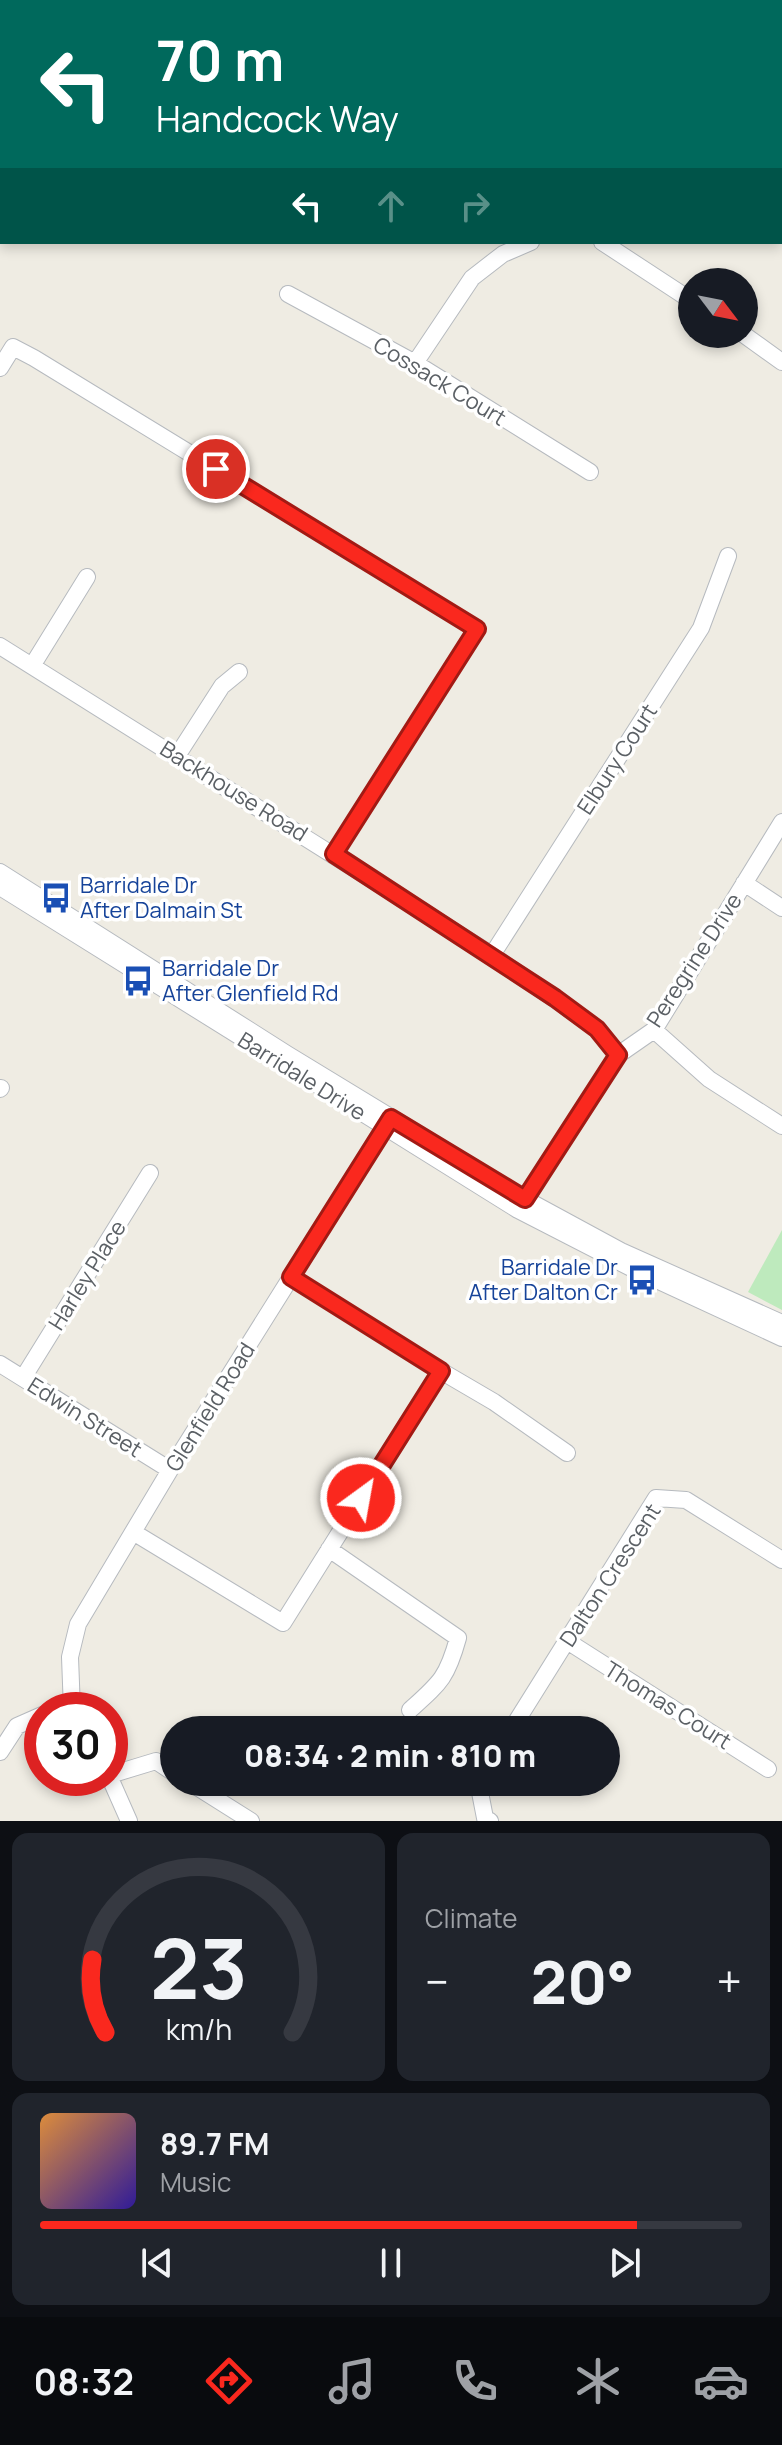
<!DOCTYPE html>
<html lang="en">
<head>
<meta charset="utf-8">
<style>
  :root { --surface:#171b24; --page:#20242c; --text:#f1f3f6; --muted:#9ea1a6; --line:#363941; --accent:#fa281e }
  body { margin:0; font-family:Manrope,sans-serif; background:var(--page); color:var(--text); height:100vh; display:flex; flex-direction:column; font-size:30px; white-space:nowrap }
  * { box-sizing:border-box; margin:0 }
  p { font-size:26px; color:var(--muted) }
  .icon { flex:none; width:44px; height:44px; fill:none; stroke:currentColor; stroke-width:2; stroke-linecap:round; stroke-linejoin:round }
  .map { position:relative; height:1821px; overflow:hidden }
  .drawer { display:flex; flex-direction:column; gap:12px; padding:12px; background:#0d0f14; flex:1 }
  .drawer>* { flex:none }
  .top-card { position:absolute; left:0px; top:0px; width:782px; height:244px; box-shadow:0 4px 12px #0003; background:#00695c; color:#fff; overflow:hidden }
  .needle { width:52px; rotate:122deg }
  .fabs { position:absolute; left:678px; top:268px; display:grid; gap:16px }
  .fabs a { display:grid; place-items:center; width:80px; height:80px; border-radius:50%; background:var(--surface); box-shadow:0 4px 12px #0003; font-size:40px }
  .speed { position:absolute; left:24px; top:1692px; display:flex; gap:16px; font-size:40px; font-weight:700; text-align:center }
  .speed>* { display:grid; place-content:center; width:104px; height:104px; border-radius:50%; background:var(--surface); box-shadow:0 4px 12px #0003; line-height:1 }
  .speed .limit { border:12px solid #d22; background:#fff; color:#111 }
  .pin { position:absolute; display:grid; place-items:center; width:68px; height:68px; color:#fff; margin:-34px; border:4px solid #fff; border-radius:50%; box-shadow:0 2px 8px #0007 }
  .me { position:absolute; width:88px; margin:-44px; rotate:32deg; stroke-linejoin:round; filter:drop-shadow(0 0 6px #0008) }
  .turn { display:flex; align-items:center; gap:28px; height:168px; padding:0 24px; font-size:36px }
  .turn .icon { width:104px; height:104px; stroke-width:2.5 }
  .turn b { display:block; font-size:56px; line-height:68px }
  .lanes { display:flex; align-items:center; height:76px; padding:0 24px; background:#0003; justify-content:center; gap:40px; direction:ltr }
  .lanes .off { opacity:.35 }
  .big { font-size:60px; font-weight:800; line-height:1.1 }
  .drawer .tile { flex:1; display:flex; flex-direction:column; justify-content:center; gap:12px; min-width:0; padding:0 28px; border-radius:16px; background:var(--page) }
  .drawer .dial { align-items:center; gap:0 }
  .dial svg { height:208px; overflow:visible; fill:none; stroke:var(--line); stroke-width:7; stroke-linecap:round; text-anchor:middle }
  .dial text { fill:var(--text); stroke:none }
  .song { display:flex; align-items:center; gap:24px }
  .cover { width:96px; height:96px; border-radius:12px; background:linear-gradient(135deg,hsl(30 70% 55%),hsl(250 70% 35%)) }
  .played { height:8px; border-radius:4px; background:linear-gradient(90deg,var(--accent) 85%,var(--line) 85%) }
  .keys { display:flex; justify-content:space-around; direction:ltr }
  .heat { display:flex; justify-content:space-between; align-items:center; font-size:44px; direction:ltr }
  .drawer .tiles { flex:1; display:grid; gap:12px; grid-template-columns:1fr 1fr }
  .tile:last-child { grid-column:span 2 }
  .trip { position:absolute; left:160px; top:1716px; width:460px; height:80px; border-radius:40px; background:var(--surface); box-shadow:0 4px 12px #0003; font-weight:800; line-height:80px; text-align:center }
  .menu { display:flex; height:128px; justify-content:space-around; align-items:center; background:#090b0e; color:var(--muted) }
  .menu .icon { width:56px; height:56px }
  .menu .current { color:var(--accent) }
  .menu b { font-size:36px; color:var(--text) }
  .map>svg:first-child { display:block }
  .green { fill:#beeabd }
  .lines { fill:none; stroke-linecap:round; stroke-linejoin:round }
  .minor-casing { stroke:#b6babf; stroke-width:18 }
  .minor { stroke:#fff; stroke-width:16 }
  .route-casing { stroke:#a21a14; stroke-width:20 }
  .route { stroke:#fa281e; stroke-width:14 }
  .labels { text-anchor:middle; stroke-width:7; stroke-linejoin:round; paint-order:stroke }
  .street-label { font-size:22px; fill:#5b6065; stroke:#fff }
  .transit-label { font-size:22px; fill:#164399; stroke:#fff; text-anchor:start }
</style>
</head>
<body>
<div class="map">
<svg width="782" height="1821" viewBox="0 0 782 1821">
  <rect width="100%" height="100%" fill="#efece3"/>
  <path class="green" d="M 782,1230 L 782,1310 L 748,1292 Z"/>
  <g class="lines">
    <g class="minor-casing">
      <path id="minor" d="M 237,0 L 237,2
        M 624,2 L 627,0
        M 0,145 L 2,144
        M 602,242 L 692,301
        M 288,294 L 415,363 L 590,472
        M 743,334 L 782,362
        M 415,363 L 472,278 L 503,254 L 531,242
        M 0,368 L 13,347 L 34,358 L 477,629 L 334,854
        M 0,646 L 492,955 L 597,1029 L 618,1055
        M 32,666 L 87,577
        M 177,756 L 222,686 L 239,672
        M 0,872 L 287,1054 L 525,1199 L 621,1251 L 782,1323
        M 744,883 L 782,908
        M 0,887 L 518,1210 L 633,1269 L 782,1338
        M 492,955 L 701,628 L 728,556
        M 654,1030 L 709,1079 L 782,1126
        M 0,1089 L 1,1088
        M 519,1208 L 618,1055 L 654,1030 L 782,822
        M 0,1364 L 170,1470
        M 441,1371 L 494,1402 L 567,1453
        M 23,1378 L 150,1173
        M 133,1532 L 283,1623 L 441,1371 L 291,1277
        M 329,1549 L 458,1638 C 447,1678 440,1683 410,1710
        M 567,1641 L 768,1769
        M 72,1710 L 70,1657 L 78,1624 L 170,1470 L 389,1121
        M 511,1730 L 656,1498 L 686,1500 L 782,1560
        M 0,1752 L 17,1726 L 42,1715
        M 110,1775 L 156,1761 L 174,1773
        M 110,1778 L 129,1821
        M 189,1782 L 251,1821
        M 478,1782 L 485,1818 L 490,1821"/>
    </g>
    <use href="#minor" class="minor"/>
  </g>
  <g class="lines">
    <g class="route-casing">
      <path id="route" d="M 216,469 L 477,629 L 334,854 L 555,998 L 597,1029 L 618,1055 L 525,1199 L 391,1118 L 291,1277 L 441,1371 L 361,1498"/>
    </g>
    <use href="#route" class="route"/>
  </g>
  <defs>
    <g id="bus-bare" transform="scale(2.4)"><path d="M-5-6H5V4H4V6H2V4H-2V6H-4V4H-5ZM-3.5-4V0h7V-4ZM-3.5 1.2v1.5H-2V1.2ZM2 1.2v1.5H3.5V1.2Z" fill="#1a4fb4" stroke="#fff" stroke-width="2.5" paint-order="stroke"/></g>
  </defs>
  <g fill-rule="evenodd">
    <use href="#bus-bare" x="56" y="898"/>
    <use href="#bus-bare" x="138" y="981"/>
    <use href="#bus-bare" x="642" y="1280"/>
  </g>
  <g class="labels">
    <g class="street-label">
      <text transform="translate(440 381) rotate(31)" y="8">Cossack Court</text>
      <text transform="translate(617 759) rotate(-57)" y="8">Elbury Court</text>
      <text transform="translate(234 791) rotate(32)" y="8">Backhouse Road</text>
      <text transform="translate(694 960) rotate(-57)" y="8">Peregrine Drive</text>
      <text transform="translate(302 1076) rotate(32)" y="8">Barridale Drive</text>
      <text transform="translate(87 1275) rotate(-58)" y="8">Harley Place</text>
      <text transform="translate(210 1407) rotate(-58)" y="8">Glenfield Road</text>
      <text transform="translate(85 1417) rotate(32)" y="8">Edwin Street</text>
      <text transform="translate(610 1575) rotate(-57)" y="8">Dalton Crescent</text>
      <text transform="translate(668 1705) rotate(32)" y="8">Thomas Court</text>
    </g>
    <g class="transit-label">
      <text x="80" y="893">Barridale Dr<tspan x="80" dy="25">After Dalmain St</tspan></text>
      <text x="162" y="976">Barridale Dr<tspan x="162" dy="25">After Glenfield Rd</tspan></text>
      <text x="618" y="1275" text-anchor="end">Barridale Dr<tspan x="618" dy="25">After Dalton Cr</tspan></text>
    </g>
  </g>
</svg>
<div class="fabs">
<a><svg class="needle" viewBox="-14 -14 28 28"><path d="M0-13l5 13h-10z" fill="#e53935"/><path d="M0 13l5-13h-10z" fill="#9ea1a6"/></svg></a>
</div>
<div class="speed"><div class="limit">30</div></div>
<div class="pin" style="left:216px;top:469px;background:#d93025"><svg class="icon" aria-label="arrive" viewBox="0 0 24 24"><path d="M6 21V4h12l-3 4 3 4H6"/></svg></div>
<svg class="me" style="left:361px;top:1498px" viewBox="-20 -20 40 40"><circle r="17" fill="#fa281e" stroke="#fff" stroke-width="3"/><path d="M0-11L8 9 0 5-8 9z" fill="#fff"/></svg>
<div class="trip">08:34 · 2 min · 810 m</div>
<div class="top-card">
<div class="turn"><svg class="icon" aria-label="left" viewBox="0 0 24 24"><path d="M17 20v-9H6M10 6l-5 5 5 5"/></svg><div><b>70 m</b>Handcock Way</div></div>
<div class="lanes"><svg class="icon" aria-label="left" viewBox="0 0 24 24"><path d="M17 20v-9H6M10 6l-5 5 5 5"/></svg><svg class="icon off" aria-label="ahead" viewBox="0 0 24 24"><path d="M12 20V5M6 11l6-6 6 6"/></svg><svg class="icon off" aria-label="right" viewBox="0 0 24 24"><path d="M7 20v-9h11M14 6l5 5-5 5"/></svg></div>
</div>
</div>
<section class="drawer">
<div class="tiles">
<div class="tile dial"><svg viewBox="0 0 100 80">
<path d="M14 69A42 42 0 1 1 86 69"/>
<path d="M14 69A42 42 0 0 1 9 41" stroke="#fa281e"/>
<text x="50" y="56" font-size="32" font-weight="700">23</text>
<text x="50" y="72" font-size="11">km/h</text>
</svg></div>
<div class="tile"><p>Climate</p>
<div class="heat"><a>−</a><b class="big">20°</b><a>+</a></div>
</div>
<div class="tile">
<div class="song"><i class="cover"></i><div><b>89.7 FM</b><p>Music</p></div></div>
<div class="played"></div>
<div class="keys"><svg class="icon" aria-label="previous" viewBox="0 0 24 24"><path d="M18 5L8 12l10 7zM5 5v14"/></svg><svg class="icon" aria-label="pause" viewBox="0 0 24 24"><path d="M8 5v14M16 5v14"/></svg><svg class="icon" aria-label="next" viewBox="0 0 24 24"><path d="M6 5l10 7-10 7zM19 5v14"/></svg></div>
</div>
</div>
</section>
<nav class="menu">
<b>08:32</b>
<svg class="icon current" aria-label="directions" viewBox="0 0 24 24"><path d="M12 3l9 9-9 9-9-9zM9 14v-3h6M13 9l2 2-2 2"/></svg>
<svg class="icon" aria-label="music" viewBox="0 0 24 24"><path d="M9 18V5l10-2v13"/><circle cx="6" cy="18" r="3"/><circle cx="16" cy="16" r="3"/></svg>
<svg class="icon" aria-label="phone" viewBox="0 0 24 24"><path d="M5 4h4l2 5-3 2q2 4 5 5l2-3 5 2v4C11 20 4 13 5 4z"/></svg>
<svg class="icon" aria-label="climate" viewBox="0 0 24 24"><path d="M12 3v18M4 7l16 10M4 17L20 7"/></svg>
<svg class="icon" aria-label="car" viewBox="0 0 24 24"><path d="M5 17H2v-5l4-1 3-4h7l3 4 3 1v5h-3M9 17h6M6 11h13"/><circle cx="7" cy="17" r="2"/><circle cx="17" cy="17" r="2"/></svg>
</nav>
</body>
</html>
